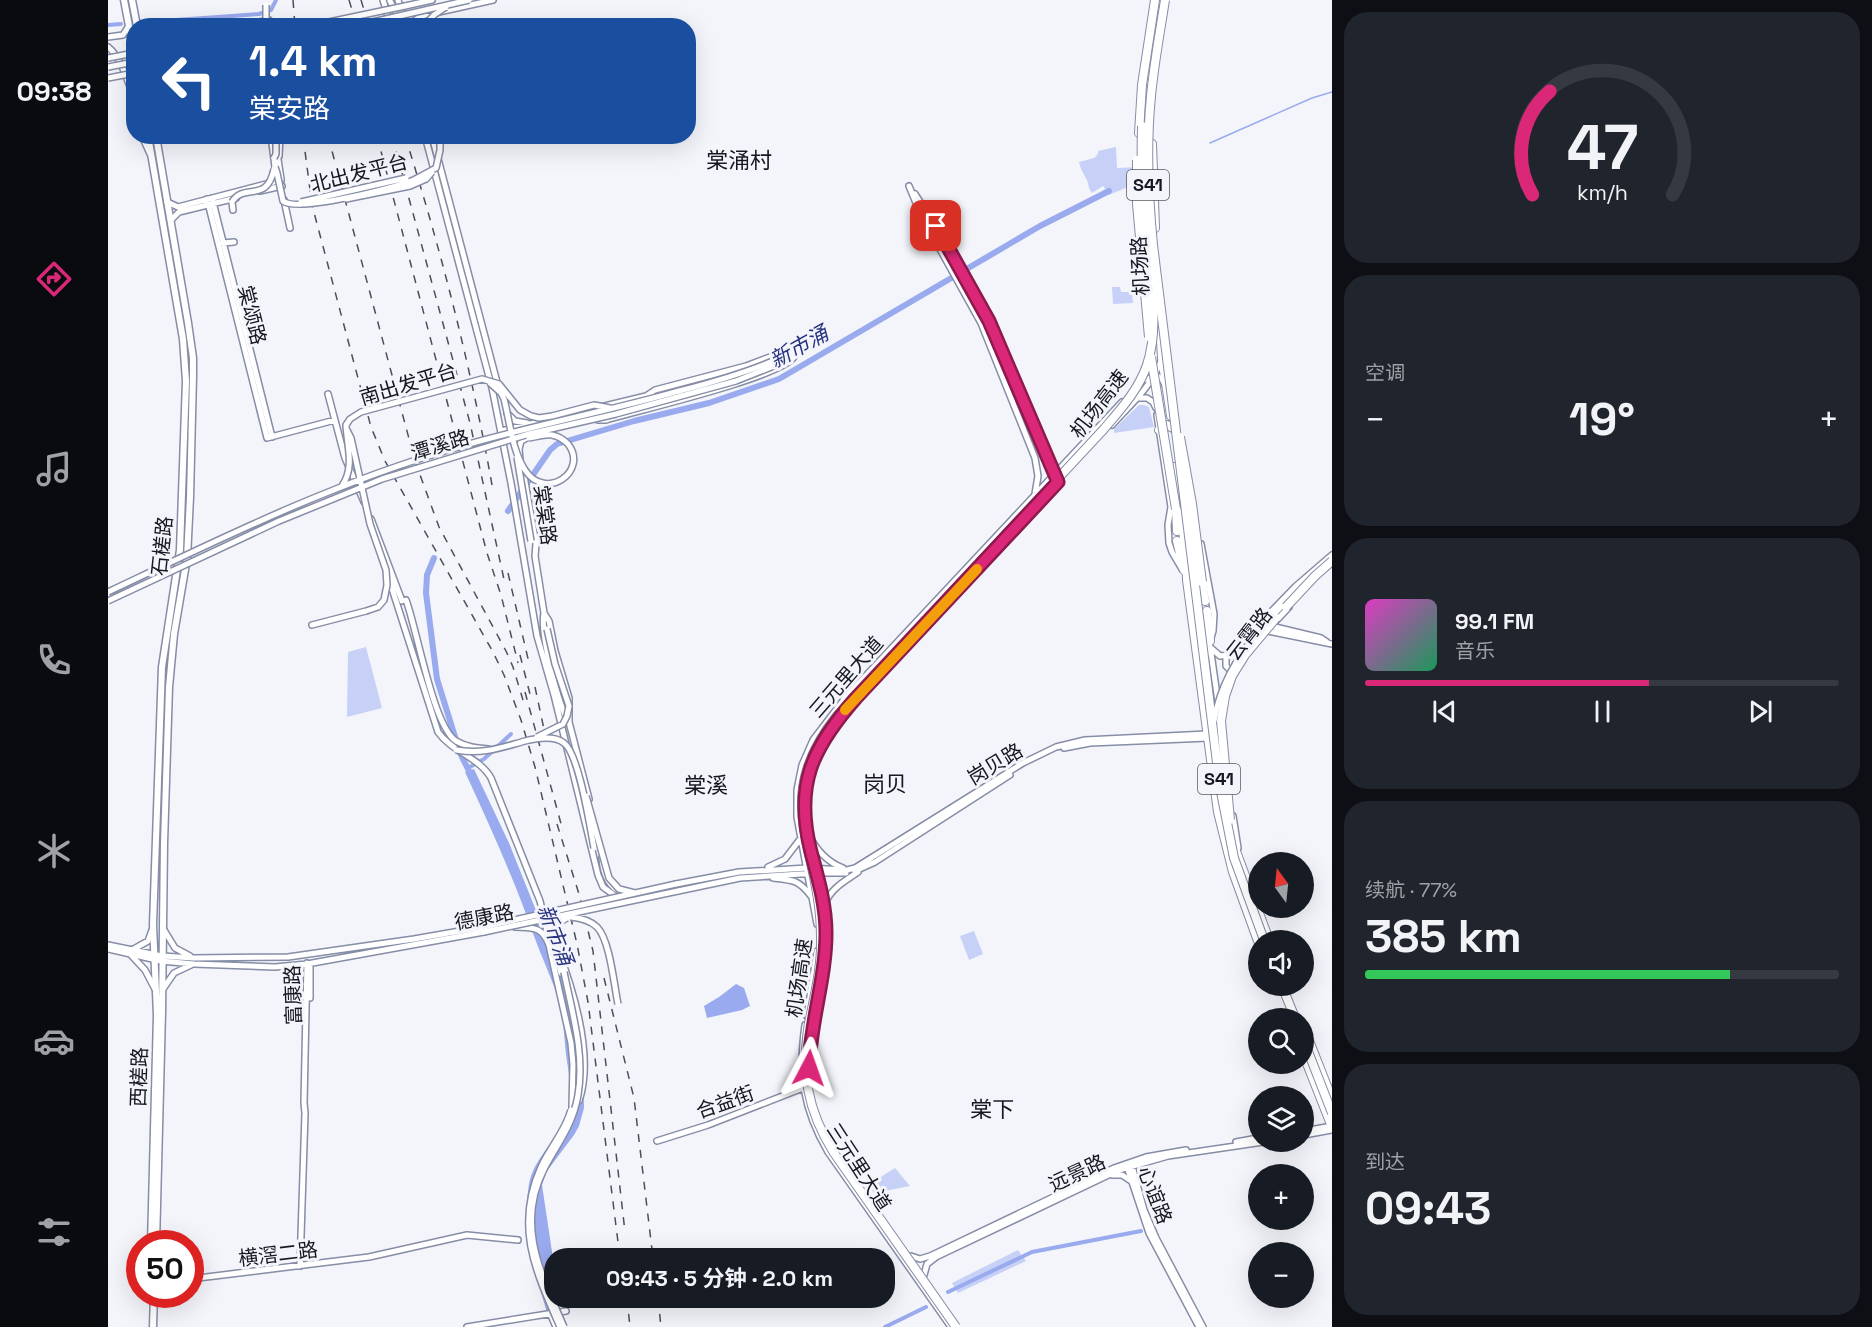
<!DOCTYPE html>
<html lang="zh">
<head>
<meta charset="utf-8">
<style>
  :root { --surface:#171b24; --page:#20242c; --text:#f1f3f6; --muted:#9ea1a6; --line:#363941; --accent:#db2777 }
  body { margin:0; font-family:"Space Grotesk","Noto Sans SC",sans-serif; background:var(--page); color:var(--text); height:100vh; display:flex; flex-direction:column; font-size:22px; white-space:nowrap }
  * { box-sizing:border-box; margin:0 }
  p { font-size:20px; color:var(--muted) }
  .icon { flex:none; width:33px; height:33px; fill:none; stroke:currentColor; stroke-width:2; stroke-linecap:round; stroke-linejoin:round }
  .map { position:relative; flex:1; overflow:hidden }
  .panel { display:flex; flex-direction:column; gap:12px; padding:12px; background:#0d0f14; width:540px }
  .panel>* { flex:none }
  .top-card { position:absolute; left:18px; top:18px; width:570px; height:126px; border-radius:24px; box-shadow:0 6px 24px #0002; background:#1a4fa0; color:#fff; overflow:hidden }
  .needle { width:39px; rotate:345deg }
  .controls { position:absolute; left:1140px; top:852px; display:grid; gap:12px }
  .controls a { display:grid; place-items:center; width:66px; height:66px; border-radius:50%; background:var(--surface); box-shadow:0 6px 24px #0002; font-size:30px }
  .speed { position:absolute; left:18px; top:1230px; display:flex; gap:12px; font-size:30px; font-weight:700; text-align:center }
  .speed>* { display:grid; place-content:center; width:78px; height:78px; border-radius:50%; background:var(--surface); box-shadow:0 6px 24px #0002; line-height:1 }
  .speed .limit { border:9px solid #d22; background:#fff; color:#111 }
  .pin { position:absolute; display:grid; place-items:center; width:51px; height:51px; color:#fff; margin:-26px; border-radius:12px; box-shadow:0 3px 9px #0006 }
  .me { position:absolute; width:66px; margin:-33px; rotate:4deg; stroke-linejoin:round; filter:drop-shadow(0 0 4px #0008) }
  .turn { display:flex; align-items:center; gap:21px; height:126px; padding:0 24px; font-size:27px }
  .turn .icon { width:78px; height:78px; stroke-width:2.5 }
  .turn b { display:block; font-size:42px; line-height:51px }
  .big { font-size:45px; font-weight:700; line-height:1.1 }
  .panel .tile { flex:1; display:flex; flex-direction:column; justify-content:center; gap:9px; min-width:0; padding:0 21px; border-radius:24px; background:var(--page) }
  .panel .dial { align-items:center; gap:0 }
  .dial svg { height:156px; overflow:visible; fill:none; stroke:var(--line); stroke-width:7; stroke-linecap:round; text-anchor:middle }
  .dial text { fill:var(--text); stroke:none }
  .song { display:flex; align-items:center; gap:18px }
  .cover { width:72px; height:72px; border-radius:9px; background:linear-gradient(135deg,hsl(310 70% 55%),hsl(150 70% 35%)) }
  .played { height:6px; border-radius:3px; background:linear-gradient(90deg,var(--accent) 60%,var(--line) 60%) }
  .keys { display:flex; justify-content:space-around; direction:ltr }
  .heat { display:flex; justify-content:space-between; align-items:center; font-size:33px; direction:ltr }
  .charge { height:9px; border-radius:4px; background:linear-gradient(90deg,#34c759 77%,var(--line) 0) }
  .trip { position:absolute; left:436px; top:1248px; width:351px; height:60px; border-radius:24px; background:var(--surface); box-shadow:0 6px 24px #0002; font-weight:700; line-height:60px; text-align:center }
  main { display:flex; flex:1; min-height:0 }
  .tabs { display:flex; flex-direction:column; width:108px; justify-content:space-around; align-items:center; background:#090b0e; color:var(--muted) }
  .tabs .icon { width:42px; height:42px }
  .tabs .current { color:var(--accent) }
  .tabs b { font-size:27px; color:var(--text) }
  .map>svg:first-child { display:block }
  .green { fill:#c7d1f7 }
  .water { fill:#9ae }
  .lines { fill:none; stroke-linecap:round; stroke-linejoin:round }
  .stream { stroke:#9ae; stroke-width:1.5 }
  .canal { stroke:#9ae; stroke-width:4 }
  .river { stroke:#9ae; stroke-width:6 }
  .secondary-casing { stroke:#868da6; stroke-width:8 }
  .primary-casing { stroke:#868da6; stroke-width:9 }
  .highway-casing { stroke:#868da6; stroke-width:10 }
  .secondary { stroke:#fff; stroke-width:5 }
  .primary { stroke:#fff; stroke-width:6 }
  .highway { stroke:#fff; stroke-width:8 }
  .rail { stroke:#4c4f57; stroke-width:1.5; stroke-dasharray:8 8; stroke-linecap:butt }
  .secondary-bridge-casing { stroke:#868da6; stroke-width:8; stroke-linecap:butt }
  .highway-bridge-casing { stroke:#868da6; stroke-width:10; stroke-linecap:butt }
  .secondary-bridge { stroke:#fff; stroke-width:5 }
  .highway-bridge { stroke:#fff; stroke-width:8 }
  .route-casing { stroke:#8e194d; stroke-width:15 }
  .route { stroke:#db2777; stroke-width:10 }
  .slow { stroke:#f59e0b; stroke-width:10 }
  .labels { text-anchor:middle; stroke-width:6; stroke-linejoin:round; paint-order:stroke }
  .shield { fill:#f3f5fa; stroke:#585a62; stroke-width:1.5 }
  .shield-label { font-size:18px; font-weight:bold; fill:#151821 }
  .street-label { font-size:20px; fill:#151821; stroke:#f3f5fa }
  .water-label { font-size:21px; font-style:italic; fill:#2a3381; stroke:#f3f5fa }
  .quarter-label { font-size:22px; fill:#151821; stroke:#f3f5fa }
</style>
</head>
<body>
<main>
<nav class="tabs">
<b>09:38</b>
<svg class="icon current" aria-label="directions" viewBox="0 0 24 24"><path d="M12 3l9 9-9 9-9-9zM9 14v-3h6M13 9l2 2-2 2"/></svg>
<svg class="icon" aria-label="music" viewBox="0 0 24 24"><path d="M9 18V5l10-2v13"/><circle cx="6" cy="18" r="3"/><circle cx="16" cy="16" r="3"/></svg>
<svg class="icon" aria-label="phone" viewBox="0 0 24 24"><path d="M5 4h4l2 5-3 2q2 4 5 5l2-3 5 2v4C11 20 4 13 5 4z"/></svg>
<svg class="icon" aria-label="climate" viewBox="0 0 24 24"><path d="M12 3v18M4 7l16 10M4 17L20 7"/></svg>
<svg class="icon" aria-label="car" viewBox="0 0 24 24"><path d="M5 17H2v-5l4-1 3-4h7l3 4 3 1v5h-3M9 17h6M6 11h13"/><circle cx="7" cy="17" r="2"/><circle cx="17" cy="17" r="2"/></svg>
<svg class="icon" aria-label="filters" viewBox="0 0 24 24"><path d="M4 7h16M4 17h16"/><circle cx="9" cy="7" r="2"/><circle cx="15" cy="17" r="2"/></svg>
</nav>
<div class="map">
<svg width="1224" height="1327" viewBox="0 0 1224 1327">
  <rect width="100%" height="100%" fill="#f3f5fa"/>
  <path class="green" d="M 1008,147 L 1009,168 L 1032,167 L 1022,186 L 1001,195 L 995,186 L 984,193 C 980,188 981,185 979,180 C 975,173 973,170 971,162 L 986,158 L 990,154 L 990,151 Z
    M 1004,287 L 1012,287 L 1013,292 L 1024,292 L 1025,303 L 1005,304 Z
    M 1031,405 L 1036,405 L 1041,407 L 1046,427 L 1006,433 L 1006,429 Z
    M 258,647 L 274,708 L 239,717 L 240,652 Z
    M 866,931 L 875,954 L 861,960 L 852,936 Z
    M 787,1168 L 802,1186 L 766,1193 L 760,1185 Z
    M 910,1250 L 918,1261 L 850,1293 L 844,1283 Z"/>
  <path class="water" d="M 366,769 L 401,843 L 427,908 L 437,926 L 457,987 L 475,1073 L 476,1108 L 471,1126 L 466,1135 L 439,1171 L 434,1185 L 446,1265 L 447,1298 L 449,1298 L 450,1305 L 458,1327 L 444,1327 C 431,1292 409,1206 425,1171 C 436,1147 461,1127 462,1099 C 463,1084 460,1069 458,1054 C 456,1038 456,1020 452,1004 C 445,981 434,958 426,936 C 406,879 382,826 357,772 Z
    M 628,984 L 636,988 L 642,1006 L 634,1010 L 599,1018 L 596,1006 L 611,997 Z"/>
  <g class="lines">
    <path class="stream" d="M 1102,143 L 1204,98 L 1224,92"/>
    <path class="canal" d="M 40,22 L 151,14 L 163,10 L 168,0
      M 0,25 L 13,24
      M 360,768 L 376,759 L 403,734
      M 840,1292 L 924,1252 L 1033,1231
      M 777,1327 L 818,1307"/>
    <path class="river" d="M 400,511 L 442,450 L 449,444 L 526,421 L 601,403 L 671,379 L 932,226 L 1001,191
      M 326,558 L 319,575 L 318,593 L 329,679 L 352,753 L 364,777"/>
    <g class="secondary-casing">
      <path id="secondary" d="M 275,0 L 283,26
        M 290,0 L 298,26
        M 282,1 L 288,12 L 293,26
        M 297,6 L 324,0
        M 133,26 L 161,20 L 162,26
        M 302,26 L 306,21 L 313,16 L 385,0
        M 0,37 L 15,35 L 20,27
        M 0,47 C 13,57 21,84 26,99
        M 34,136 L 42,154
        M 163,136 L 167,167
        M 317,136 L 384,388 L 403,483 L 429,636 L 446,695 L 490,875 L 495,887 L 506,895
        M 324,136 L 390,386
        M 169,153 L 173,179
        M 171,156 L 172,136
        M 801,186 L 813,215 L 873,323 L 927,458 L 930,476 L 927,494
        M 152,191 L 174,186
        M 807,194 L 836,240 L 881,321 L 947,475
        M 104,198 L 164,437
        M 99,199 L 159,438 L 227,420
        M 176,200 L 182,228
        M 59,202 L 70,207 L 173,180
        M 124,202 L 125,210
        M 63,220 L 71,212 L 128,198
        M 115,243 L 126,242
        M 1032,381 L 1049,376 L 1054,379 L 1057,385
        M 220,394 L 237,458 L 256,502
        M 1029,398 L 1039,398 L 1045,402 L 1048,408
        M 399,413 L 407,421 L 419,423
        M 1049,415 L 1063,507 L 1060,525 L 1061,543 L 1064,552 L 1074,569
        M 490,420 L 498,420 C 528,411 674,377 686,357
        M 1004,425 C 1021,406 1044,386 1053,361
        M 393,431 L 538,396 L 547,390 L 638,366 L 678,351 L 684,353
        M 412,460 L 411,449 L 413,441 L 423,436
        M 412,464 L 416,476 L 428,544 L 427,556 L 436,613 L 441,621 L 447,651 L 461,698 L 461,722 L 481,799
        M 263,519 L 294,601
        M 1093,544 L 1106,614 L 1105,631 L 1098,655
        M 279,573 L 330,732 C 344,752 371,757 383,778 L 432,901 L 438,927 L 446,949 L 453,973
        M 298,600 C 309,629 325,726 348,741 C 358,747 369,748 380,749
        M 436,613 C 432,633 449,700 459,719
        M 1167,622 L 1181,607
        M 204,625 L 258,611
        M 1163,626 L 1213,638 L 1219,642
        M 1160,631 L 1224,644
        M 1150,632 L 1192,586
        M 1102,646 L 1110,702
        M 1104,649 L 1112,656 L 1121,655
        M 1127,670 L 1121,669 L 1118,666 L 1118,658 L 1187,587 L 1224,555
        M 956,748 L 982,743 L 1100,738
        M 1125,816 L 1130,848
        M 700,833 C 707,848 719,862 735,868
        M 494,858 C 495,872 500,887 514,892
        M 660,867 L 677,859 L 693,838
        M 747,871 L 767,862 L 902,775
        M 665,878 C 685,880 691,880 703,896
        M 568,884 L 631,872 L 699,868 L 739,870 L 747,868 L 915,763 L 948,747 L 977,740 L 1099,734
        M 570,891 L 632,878 L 709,873 L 738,873
        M 717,904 C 722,889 737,881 750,872
        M 439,916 L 445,939
        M 709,924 L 689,817 L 689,790 L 694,765 L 705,740 L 737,698 L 1014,402
        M 407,927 C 425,928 434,926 441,945 L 463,1043 L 465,1064 L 464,1107
        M 56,930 L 67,948 L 82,956
        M 0,945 L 54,956 L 86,958 L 180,957 L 306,939 L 375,927
        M 449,947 C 465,989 486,1057 471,1101
        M 0,949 L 53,961 L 86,964 L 167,967 L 199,964 L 376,932
        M 24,950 L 40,941 L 44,930
        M 23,955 L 37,970 L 47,989
        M 55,989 L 66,973 L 83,965
        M 202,998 L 202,965
        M 699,1016 L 709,951
        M 697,1025 C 690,1074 695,1109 720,1152 L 843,1327
        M 702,1049 C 706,1011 718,974 718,934 C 718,914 713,894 709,875
        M 1196,1131 L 1224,1126
        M 1196,1135 L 1224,1130
        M 549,1141 L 600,1125 L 695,1088
        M 1128,1142 L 1150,1138
        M 1020,1164 L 1019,1167 L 1041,1233 L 1091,1327
        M 1022,1164 L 1024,1166 L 1036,1210 L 1048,1238 L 1095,1327
        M 1004,1175 L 1014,1175 L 1023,1181
        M 803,1256 L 812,1259 L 822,1256 L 1006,1168 L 1038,1157 L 1078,1150
        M 192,1266 L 197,1113 L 196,1103 L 199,963
        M 816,1275 L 819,1264 L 828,1257 L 1011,1170 L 1060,1156 L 1155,1142
        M 82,1279 L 261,1257 L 359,1235 L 410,1240
        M 442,1313 L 448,1327
        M 359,1327 L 458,1311"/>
    </g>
    <g class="primary-casing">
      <path id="primary" d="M 16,0 L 26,52
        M 24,0 L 29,26
        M 40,136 L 75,339 L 78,381 L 72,550 L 54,667 L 45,925 L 49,1015 L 43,1244
        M 48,136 L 80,323 L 85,358 L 85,376 L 82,497 L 79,558 L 66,634 L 61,687 L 56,843 L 54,1012 L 48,1244
        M 45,1327 L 46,1294"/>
    </g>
    <g class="highway-casing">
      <path id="highway" d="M 1031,133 L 1034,85 L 1047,0
        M 1044,144 L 1047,228
        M 1052,324 L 1054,358 L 1063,416
        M 1051,430 L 1059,425 L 1065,428
        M 1066,467 L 1078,552 L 1079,580 L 1110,812 L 1125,872 L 1150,941
        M 1068,509 L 1069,531
        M 1069,541 L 1076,570
        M 1094,582 L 1097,601
        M 1099,611 L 1102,641
        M 1107,719 L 1113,766
        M 1126,846 L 1161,940
        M 1174,986 L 1187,1018
        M 1196,1028 L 1224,1099
        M 1196,1056 L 1224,1127"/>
    </g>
    <use href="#secondary" class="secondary"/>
    <use href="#primary" class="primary"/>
    <use href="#highway" class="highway"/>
    <path class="rail" d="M 185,0 L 187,26
      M 241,0 L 249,26
      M 253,0 L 261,26
      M 195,136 L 204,205 L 263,427 L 277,461 L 385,652 L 396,675 L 413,720 L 427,767 L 469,944 L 480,1002 L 512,1258
      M 220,136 L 307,461 L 331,527 L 398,651 L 405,667 L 415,700
      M 269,136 L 379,553 L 393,595 L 410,663
      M 284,136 L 362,423 L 397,584
      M 297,136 C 333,250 363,367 384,485
      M 400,573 L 421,663
      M 412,655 L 423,698
      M 427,687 L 440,748
      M 417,692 L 455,831
      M 449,824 L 471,894 L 485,951 L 517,1232
      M 496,978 L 526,1098 L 545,1258
      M 519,1298 L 522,1327
      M 550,1298 L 553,1327"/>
    <g class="secondary-bridge-casing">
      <path id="secondary-bridge" d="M 158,26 L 158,5
        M 202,26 L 297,6
        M 247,26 L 361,0
        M 316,26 L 326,15 L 338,7
        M 0,58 L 26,53
        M 0,67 L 26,62
        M 0,78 L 26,73
        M 166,158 L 168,154 L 168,140
        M 167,167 L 169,173 L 175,201 C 189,213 283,188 303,181 C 311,178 320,172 328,168 L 332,150 L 332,136
        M 238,199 L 302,186 L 318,179 L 324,172
        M 124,202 C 136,182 159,204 166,169
        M 193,202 L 298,178
        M 382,383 L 393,393 L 396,399 C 402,422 404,450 417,470 C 438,502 481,471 460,444 C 456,440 450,436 444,435 C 437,434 428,437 421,438
        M 239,430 L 243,438 L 262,524 L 278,570 L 279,585 L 276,600 L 270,607 L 258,611
        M 409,457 L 423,541
        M 234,486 C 247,467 239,446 238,425 L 242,419 L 253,412 L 374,379 L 391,384 L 412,410 L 423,416 L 431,418 L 444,416 L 486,405 L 502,408
        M 0,592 C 114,538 225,483 347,448 C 421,426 497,412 571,391 C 606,382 641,372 674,357
        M 0,601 L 171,521 L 274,479 L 421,434 L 508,414 L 628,381 L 676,362
        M 1106,721 C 1112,686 1128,659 1150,632
        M 429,737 L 455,724 L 459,716 L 461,706 L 447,664 L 439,629
        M 348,750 C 376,755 394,747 421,740 C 431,738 447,736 456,743 C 471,754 482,827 486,848
        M 478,796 L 501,878 L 511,889 L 527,893
        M 463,917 C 472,918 482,920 489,927 C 502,940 506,985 510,1004
        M 375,927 L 568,884
        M 376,932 L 570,891
        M 447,940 C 444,928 449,923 459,918
        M 456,972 C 464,1012 477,1054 470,1095 C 465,1125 450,1143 436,1169 C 407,1226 434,1275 456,1327
        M 452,1327 C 428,1272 406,1227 433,1167 C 442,1147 457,1132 463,1110"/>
    </g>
    <g class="highway-bridge-casing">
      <path id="highway-bridge" d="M 1057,0 C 1052,32 1046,64 1043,96 C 1038,146 1040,195 1045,245 L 1112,787 L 1126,858 L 1156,940
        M 1029,160 L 1029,204 L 1041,337
        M 1043,357 L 1068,509
        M 1072,437 L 1084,504 L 1094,582
        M 1178,607 L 1207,576 L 1224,561
        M 1122,820 L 1113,721 L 1117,696 L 1124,676 L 1137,655 L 1168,618
        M 1196,1041 L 1224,1113
        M 848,1327 L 726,1153 C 699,1110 693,1073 701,1023 C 707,994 714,966 713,937 C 713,848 661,800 729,716 L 995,430 C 1012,410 1030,391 1039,365 C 1052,325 1042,283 1038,242 C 1034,203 1033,165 1034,126"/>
    </g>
    <use href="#secondary-bridge" class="secondary-bridge"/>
    <use href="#highway-bridge" class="highway-bridge"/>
  </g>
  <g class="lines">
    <g class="route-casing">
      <path id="route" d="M 701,1068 C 702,1022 718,979 718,933 C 718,905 710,878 703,852 C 686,785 704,748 748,698 L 950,482 L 881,321 L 828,226"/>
    </g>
    <use href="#route" class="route"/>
    <path class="slow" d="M 737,710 L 869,569"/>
  </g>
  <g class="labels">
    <g class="shield">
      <rect x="1019" y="170" width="42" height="30" rx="4.5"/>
      <rect x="1090" y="764" width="42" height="30" rx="4.5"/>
    </g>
    <g class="shield-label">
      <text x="1040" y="191">S41</text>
      <text x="1111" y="785">S41</text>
    </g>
    <g class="street-label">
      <text transform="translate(251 173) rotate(-14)" y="7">北出发平台</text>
      <text transform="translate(1032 266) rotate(-93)" y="7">机场路</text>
      <text transform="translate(144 315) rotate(76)" y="7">棠颂路</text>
      <text transform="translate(300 384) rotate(-17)" y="7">南出发平台</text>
      <text transform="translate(991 404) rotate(-52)" y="7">机场高速</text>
      <text transform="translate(332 445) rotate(-17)" y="7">潭溪路</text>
      <text transform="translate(437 515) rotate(82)" y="7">棠棠路</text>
      <text transform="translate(54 546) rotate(-84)" y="7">石槎路</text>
      <text transform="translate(1141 634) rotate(-52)" y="7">云霄路</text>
      <text transform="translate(738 677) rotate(-49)" y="7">三元里大道</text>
      <text transform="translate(887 764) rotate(-31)" y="7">岗贝路</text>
      <text transform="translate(376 917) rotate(-11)" y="7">德康路</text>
      <text transform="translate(691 978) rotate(-82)" y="7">机场高速</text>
      <text transform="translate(185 995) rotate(-92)" y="7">富康路</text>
      <text transform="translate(31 1077) rotate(-88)" y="7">西槎路</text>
      <text transform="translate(617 1102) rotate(-20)" y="7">合益街</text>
      <text transform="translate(751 1167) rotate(57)" y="7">三元里大道</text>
      <text transform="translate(969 1173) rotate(-25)" y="7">远景路</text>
      <text transform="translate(1047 1195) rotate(69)" y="7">心谊路</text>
      <text transform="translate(170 1254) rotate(-7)" y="7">横滘二路</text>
    </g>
    <g class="water-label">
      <text transform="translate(691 347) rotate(-29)" y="7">新市涌</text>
      <text transform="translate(447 935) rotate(69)" y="7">新市涌</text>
    </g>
    <g class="quarter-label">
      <text x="631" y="168">棠涌村</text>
      <text x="777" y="792">岗贝</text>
      <text x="598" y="793">棠溪</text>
      <text x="884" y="1117">棠下</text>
    </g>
  </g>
</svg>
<div class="controls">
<a><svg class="needle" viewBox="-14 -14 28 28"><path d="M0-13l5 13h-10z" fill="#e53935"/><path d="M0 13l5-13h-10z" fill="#9ea1a6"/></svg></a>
<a><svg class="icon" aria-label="sound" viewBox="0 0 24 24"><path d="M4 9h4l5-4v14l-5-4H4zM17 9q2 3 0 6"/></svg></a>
<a><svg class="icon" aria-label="search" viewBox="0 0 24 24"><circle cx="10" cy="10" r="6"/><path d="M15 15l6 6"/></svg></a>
<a><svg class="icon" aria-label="layers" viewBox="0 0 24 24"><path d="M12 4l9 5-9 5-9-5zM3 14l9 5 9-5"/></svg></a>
<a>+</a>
<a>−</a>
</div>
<div class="speed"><div class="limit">50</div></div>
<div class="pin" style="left:828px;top:226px;background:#d93025"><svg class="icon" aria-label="arrive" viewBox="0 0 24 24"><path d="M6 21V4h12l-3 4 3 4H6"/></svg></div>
<svg class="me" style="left:701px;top:1068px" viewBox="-20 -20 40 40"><path d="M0-17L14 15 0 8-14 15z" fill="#db2777" stroke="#fff" stroke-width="4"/></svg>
<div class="trip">09:43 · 5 分钟 · 2.0 km</div>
<div class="top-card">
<div class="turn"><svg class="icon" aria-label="left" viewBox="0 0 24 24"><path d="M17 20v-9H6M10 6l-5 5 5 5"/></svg><div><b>1.4 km</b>棠安路</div></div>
</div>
</div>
<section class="panel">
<div class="tile dial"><svg viewBox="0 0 100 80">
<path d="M14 69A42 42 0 1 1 86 69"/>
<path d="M14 69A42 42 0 0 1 23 16" stroke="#db2777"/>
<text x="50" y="56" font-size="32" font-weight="700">47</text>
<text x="50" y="72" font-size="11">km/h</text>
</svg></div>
<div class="tile"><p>空调</p>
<div class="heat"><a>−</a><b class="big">19°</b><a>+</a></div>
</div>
<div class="tile">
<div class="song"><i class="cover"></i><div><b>99.1 FM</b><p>音乐</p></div></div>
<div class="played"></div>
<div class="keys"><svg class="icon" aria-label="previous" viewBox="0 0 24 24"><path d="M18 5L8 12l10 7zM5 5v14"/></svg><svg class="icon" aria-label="pause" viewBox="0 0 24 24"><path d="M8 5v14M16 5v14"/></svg><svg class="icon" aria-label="next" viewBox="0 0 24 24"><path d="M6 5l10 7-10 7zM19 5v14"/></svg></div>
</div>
<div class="tile"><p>续航 · 77%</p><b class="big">385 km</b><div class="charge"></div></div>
<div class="tile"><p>到达</p><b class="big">09:43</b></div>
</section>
</main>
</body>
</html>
